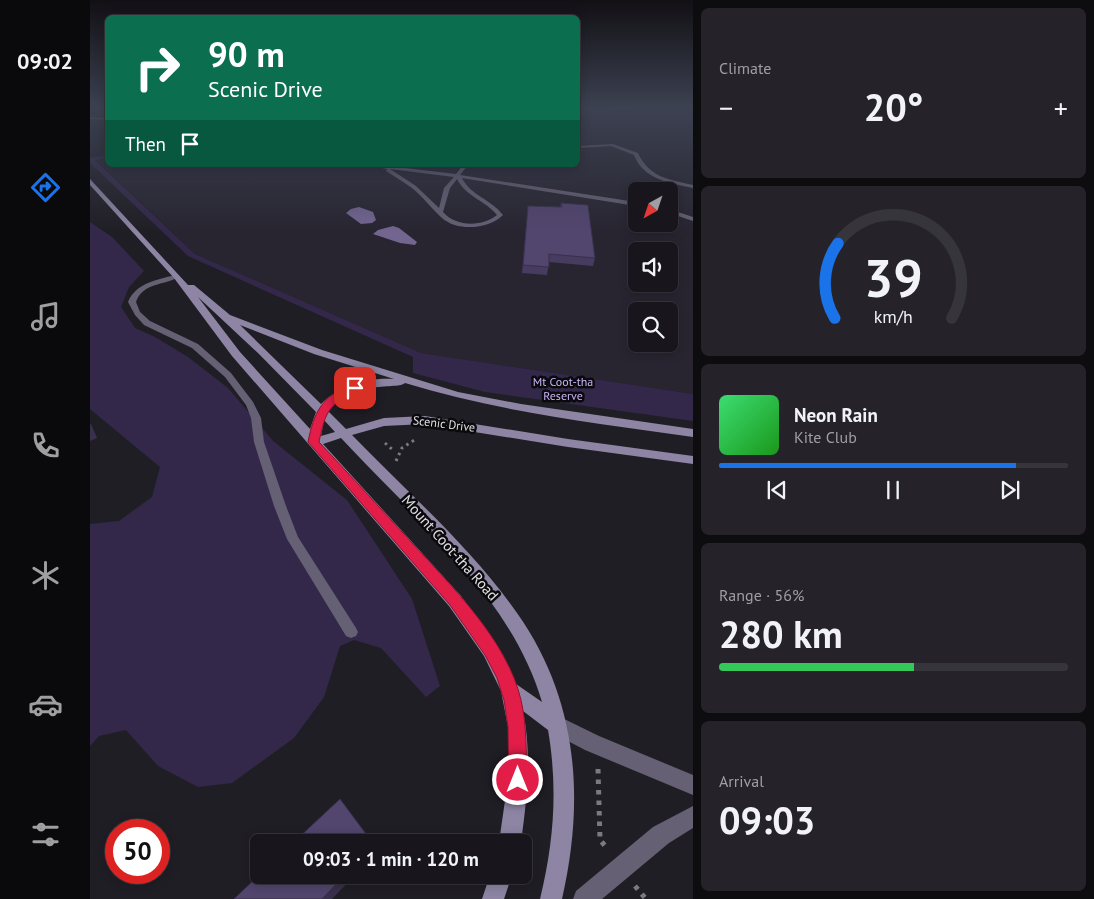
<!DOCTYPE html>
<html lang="en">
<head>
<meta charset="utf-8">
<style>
  :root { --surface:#18161c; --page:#252329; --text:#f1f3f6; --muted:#9f9fa3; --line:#36353b; --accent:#1a73e8 }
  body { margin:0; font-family:"PT Sans",sans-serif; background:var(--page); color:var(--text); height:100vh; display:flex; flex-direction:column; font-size:19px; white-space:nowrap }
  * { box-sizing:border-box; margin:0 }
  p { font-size:16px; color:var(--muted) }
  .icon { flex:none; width:28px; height:28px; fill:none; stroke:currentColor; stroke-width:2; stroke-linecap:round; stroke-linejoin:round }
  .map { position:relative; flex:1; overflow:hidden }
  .details { display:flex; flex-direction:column; gap:8px; padding:8px; background:#0d0c0f; width:401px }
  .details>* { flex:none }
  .guide { position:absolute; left:15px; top:15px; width:475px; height:152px; border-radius:8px; box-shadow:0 2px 12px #0003,0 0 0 1px var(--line); background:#0b6e4f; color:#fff; overflow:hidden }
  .needle { width:32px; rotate:220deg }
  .fabs { position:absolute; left:538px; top:182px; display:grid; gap:10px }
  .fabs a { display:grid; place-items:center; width:50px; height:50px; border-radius:8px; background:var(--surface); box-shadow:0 2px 12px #0003,0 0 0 1px var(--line); font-size:25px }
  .speed { position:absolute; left:15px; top:819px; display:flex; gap:10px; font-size:25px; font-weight:700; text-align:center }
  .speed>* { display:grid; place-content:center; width:65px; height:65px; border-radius:50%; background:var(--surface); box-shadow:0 2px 12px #0003,0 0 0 1px var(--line); line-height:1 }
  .speed .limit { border:8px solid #d22; background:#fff; color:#111 }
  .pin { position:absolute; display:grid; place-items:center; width:42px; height:42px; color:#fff; margin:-21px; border-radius:10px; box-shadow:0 2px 8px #0006 }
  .me { position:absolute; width:55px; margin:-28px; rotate:0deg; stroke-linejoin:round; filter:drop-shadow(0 0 4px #0008) }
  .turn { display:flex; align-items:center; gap:18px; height:105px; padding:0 20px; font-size:22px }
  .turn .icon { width:65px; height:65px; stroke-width:2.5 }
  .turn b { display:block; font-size:35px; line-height:42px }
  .then { display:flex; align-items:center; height:48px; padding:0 20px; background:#0003; gap:10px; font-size:19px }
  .big { font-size:38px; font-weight:600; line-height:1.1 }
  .details .card { flex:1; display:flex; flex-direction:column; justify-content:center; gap:8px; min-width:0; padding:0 18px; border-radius:8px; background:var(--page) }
  .details .dial { align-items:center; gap:0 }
  .dial svg { height:130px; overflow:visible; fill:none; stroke:var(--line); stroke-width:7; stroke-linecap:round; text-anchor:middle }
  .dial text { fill:var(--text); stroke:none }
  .song { display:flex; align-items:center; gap:15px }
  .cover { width:60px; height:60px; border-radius:8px; background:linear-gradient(135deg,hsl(140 70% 55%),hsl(120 70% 35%)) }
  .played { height:5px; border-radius:2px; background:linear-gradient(90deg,var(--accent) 85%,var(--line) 85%) }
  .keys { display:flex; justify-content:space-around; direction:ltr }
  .heat { display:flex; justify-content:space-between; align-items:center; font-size:28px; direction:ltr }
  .charge { height:8px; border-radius:4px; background:linear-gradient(90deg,#34c759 56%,var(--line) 0) }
  .trip { position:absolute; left:160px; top:834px; width:282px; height:50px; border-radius:8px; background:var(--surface); box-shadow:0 2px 12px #0003,0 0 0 1px var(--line); font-weight:600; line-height:50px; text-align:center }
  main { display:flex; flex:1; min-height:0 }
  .dock { display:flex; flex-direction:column; width:90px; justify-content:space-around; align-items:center; background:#0a090b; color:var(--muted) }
  .dock .icon { width:35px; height:35px }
  .dock .selected { color:var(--accent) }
  .dock b { font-size:22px; color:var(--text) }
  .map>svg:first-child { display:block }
  .built { fill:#282531; fill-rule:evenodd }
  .green { fill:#33284a }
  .water { fill:#726590 }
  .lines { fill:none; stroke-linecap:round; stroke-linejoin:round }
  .stream { fill:#726590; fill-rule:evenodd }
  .path-far2 { stroke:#7b7a7f; stroke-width:1; stroke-dasharray:1 1; stroke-linecap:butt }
  .path-far1 { stroke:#7b7a7f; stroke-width:3; stroke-dasharray:2.5 4; stroke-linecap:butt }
  .path { stroke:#7b7a7f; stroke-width:5; stroke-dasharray:4.5 6; stroke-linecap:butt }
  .service { fill:#656073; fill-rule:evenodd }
  .minor { fill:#656073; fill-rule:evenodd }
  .secondary { fill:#8d85a3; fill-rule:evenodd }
  .wall { fill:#473b5f }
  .shaded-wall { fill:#39304d }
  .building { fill:#52456e; stroke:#39304d }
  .route { fill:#e11d48; stroke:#92132f }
  .labels { text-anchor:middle; stroke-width:5; stroke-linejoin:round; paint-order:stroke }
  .park-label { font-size:12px; fill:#c9b4f9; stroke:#0a090b }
  .street-label { font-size:12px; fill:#e0dfe3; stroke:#0a090b }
  .near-street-label { font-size:15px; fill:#e0dfe3; stroke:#0a090b }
</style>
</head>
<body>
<main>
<nav class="dock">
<b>09:02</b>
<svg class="icon selected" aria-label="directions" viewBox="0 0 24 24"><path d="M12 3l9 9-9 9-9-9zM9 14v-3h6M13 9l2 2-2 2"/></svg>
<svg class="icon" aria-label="music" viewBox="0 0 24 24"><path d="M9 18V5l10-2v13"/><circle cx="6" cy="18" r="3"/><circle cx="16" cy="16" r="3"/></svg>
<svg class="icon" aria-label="phone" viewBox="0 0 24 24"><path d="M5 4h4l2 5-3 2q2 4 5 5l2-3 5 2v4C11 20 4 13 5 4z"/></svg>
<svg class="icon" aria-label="climate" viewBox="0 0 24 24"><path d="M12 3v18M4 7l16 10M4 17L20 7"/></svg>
<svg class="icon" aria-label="car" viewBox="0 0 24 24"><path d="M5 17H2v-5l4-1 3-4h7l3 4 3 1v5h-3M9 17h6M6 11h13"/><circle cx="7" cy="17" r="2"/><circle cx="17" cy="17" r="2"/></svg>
<svg class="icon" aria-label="filters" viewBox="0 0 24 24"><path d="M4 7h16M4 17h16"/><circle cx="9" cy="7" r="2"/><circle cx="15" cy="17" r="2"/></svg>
</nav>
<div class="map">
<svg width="603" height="899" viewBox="0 0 603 899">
  <rect width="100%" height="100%" fill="#201e25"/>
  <path class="built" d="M 488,118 L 603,122 L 603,394 L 331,353 L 105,254 L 5,159 L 17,157 L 18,165 L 488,165 ZM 546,191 L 579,191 L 579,224 L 546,224 ZM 546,251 L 579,251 L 579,284 L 546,284 ZM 546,311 L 579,311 L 579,344 L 546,344 Z"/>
  <path class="green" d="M 488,106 L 603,106 L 603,122 L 488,118 Z
    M 17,155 L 17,157 L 5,160 L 105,254 L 331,353 L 603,394 L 603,421 L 395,392 L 323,373 L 323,357 L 98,256 L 0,163 L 0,158 Z
    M 0,222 L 22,237 L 54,271 L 39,287 L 31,307 L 45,328 L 65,337 L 98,357 L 138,388 L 183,441 L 257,500 L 322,599 L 350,686 L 336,697 L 291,648 L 264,640 L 250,646 L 234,697 L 204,738 L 142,783 L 108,787 L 68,766 L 36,730 L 9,736 L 0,746 L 0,524 L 29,521 L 62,497 L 70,467 L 0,409 Z"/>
  <path class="water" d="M 269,207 L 283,212 L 286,220 L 282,223 L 271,224 L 256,213 L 261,209 Z
    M 303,226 L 309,228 L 327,242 L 325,245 L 310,243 L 283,234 L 288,230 Z"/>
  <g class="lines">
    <path class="stream" d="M 14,106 L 18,106 L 18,107 Z"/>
    <path class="path-far2" d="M 577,112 L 603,106"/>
    <path class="path-far1" d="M 295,443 L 304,451
      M 306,461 L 312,448 L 326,439"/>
    <path class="path" d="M 508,769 L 510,840 L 517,848
      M 545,886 L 556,899"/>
    <path class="service" d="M 523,144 L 548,153 C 560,178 578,179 603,185 L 603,188 C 580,183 554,180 544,155 L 521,146 L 488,148 L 488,146 Z
      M 276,165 L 290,165 L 366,174 L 373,165 L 378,165 L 370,175 L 546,202 L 546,206 L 372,178 C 381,196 401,199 413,215 C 399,229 368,232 352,218 C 342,209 333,197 322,188 C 314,182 305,177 296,171 L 297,169 ZM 300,169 L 364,177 L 354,188 L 349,208 L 326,186 ZM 367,179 C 376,197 395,200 407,215 C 392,227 366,227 353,212 L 360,188 Z
      M 579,209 L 603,217 L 603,221 L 579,213 Z
      M 85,275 L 90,276 C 75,286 53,282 46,302 L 50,312 L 60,321 L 108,344 L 141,373 L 163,402 L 171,418 L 174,442 L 196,506 L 208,537 L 266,628 L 268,632 L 266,636 L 261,638 L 256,636 L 197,539 L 184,506 L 164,442 L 161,418 L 156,405 L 135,377 L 102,348 L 54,325 L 45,315 L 38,302 C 46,283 66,280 85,275 Z"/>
    <path class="minor" d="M 544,106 L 565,106 L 512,111 L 488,110 L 488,108 L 512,109 Z
      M 0,117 L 18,118 L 18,120 L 0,119 Z
      M 466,715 L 509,736 L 603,775 L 603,795 L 495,750 L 459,731 L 457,724 L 459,717 Z
      M 603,806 L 603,828 L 579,843 L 512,899 L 483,899 L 486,891 L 563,827 Z"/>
    <path class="secondary" d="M 0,179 L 98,285 L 104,285 L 140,315 L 232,350 L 368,392 L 431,404 L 603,429 L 603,437 C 506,423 409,412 315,383 C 309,390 260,379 238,411 L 256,429 L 294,418 L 335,416 L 478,439 L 603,456 L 603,464 L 478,447 L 335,424 L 294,426 L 262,435 C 318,493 381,547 427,613 C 488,699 495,799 472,899 L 450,899 C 464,842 468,788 458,730 L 433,711 C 442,754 437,799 431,842 L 409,842 L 418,780 L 418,727 L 411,691 L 394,656 L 359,606 L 142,356 L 84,278 L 0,185 ZM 108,297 L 169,354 L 226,412 L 220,429 L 150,352 ZM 150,325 L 224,354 L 304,379 C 278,377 250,385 231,404 ZM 234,420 L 245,432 L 231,436 ZM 251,438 C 324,517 421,596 452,702 L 426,684 L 406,644 L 371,596 L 233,444 Z
      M 400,875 L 422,875 L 414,899 L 392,899 Z"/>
  </g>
  <path class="wall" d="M 471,203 L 505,258 L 503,266 L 459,262 L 457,275 L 432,273 L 438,206 L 470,207 Z"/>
  <path class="shaded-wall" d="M 1,424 L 7,438 L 0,441 L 0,425 Z
    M 255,875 L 265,875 L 242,899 L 232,899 Z"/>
  <path class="building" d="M 471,203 L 498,205 L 505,258 L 459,254 L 459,267 L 433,265 L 438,206 L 472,207 Z
    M 250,799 L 282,842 L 204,842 Z
    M 169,875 L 255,875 L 232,899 L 144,899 Z"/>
  <linearGradient id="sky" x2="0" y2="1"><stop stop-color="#121014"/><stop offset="0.46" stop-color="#3c4151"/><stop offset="1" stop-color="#3c4151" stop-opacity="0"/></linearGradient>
  <rect width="603" height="232" fill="url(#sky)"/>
  <path class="route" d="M 265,385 L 270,388 L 269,390 C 239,405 236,409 229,442 C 260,475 291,509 322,543 C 362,587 417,640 431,700 C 437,726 436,754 437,780 L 435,786 L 428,789 L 422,786 L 419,780 L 418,727 L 414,700 L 407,678 L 395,655 L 360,605 L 218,442 C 224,412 232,394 265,385 Z"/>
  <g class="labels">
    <g class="park-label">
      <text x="473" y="386">Mt Coot-tha<tspan x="473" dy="14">Reserve</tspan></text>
    </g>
    <g class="street-label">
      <text transform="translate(354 424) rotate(7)" y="4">Scenic Drive</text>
    </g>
    <g class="near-street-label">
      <text transform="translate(360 548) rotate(48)" y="5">Mount Coot-tha Road</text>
    </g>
  </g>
</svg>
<div class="fabs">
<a><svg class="needle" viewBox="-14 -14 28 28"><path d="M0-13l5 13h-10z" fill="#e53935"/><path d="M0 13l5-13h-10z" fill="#9f9fa3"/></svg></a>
<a><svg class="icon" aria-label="sound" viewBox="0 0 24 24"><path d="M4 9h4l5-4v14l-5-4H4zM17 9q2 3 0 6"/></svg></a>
<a><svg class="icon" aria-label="search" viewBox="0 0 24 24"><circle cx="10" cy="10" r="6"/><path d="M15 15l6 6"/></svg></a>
</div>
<div class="speed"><div class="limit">50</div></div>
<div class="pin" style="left:265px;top:388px;background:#d93025"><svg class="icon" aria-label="arrive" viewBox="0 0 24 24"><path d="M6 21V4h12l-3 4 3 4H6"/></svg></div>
<svg class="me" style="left:428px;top:780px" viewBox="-20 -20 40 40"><circle r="17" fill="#e11d48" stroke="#fff" stroke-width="3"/><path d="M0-11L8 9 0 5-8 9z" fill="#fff"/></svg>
<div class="trip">09:03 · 1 min · 120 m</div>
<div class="guide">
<div class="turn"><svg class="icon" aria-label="right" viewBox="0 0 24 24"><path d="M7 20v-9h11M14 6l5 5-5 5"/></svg><div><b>90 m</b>Scenic Drive</div></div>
<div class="then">Then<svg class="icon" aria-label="arrive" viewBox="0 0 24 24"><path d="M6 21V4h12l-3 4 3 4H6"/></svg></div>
</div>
</div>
<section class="details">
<div class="card"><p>Climate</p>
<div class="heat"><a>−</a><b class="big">20°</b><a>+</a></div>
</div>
<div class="card dial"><svg viewBox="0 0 100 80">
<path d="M14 69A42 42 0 1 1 86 69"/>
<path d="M14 69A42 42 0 0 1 16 23" stroke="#1a73e8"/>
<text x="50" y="56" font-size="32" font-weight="700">39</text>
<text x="50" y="72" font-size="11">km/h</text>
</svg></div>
<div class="card">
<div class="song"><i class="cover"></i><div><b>Neon Rain</b><p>Kite Club</p></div></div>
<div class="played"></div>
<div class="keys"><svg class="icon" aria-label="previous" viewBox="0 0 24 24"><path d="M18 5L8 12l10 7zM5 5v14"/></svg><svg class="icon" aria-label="pause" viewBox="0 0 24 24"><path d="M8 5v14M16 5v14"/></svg><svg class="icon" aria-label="next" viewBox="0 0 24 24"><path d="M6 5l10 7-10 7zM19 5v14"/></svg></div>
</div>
<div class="card"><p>Range · 56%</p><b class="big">280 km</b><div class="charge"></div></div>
<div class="card"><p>Arrival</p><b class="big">09:03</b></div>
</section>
</main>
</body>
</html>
